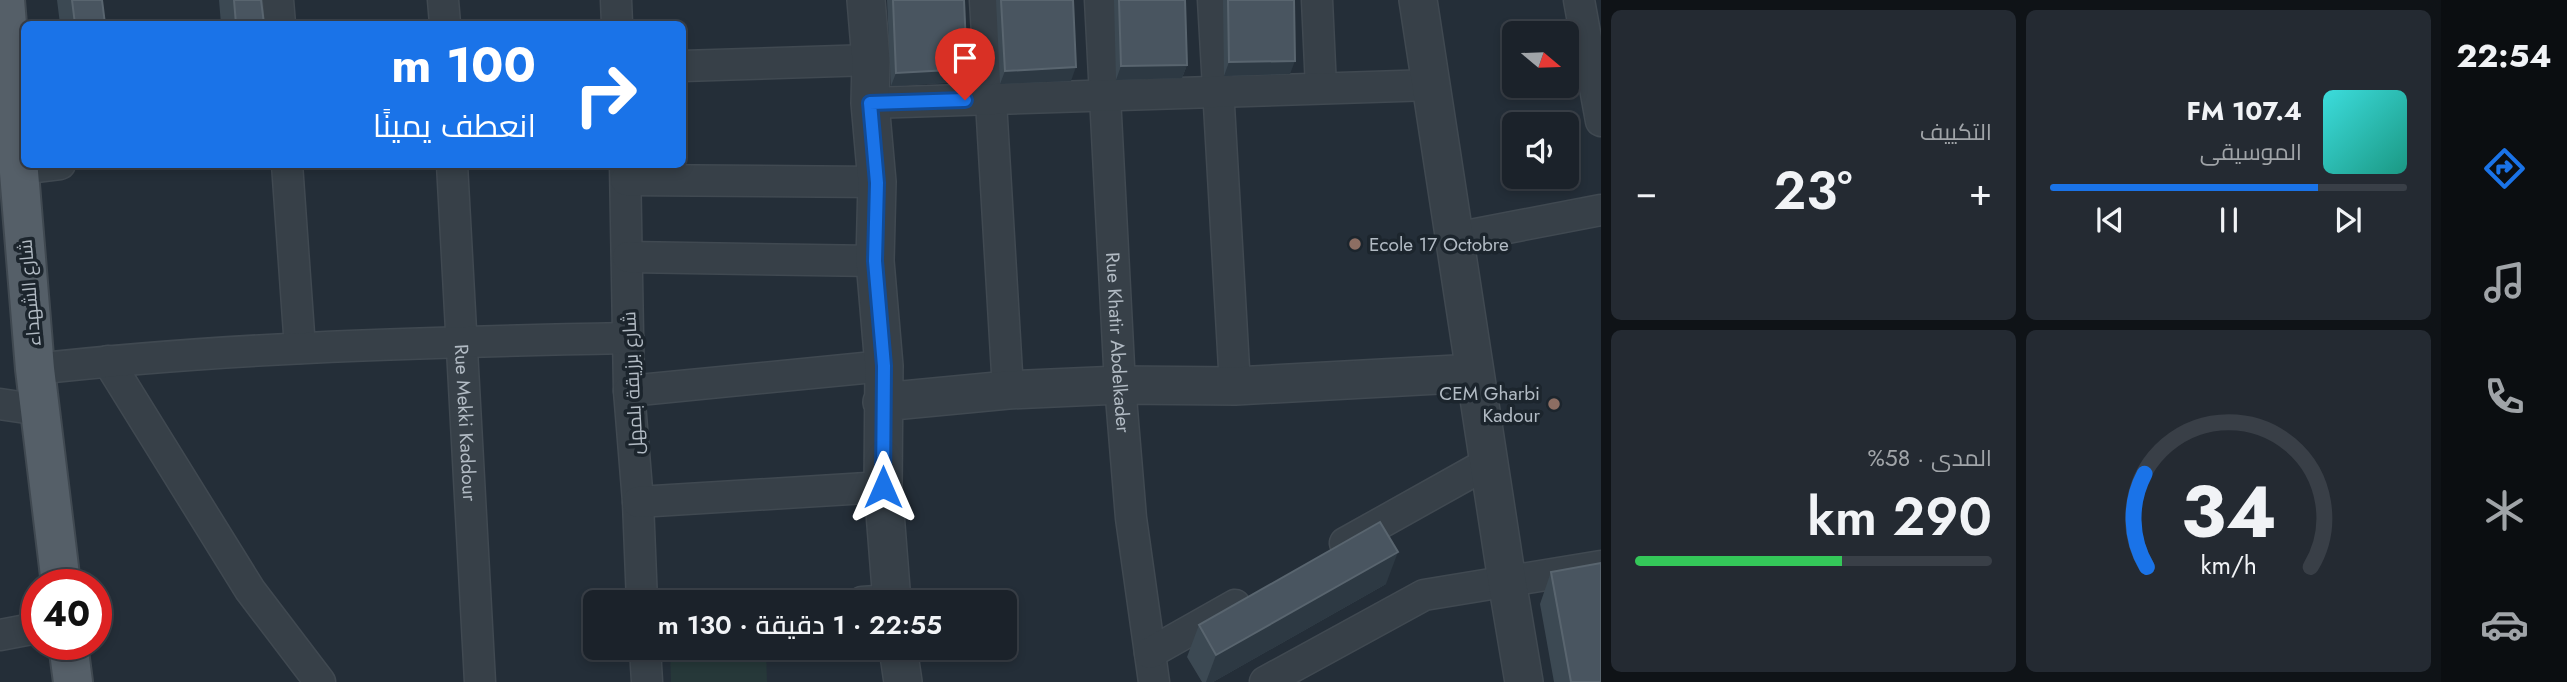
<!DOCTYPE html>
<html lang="ar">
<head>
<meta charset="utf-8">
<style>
  :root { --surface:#1b222a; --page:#242a32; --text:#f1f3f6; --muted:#a0a4a8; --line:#393f47; --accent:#1a73e8 }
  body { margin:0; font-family:Jost,Cairo,sans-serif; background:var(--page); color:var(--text); direction:rtl; height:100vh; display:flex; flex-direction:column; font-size:26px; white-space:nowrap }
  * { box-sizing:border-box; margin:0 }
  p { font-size:23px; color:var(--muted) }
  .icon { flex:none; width:38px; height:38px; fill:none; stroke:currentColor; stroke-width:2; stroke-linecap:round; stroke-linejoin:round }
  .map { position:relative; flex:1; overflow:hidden; direction:ltr }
  .sheet { display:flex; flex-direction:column; gap:10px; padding:10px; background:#0f1317; width:840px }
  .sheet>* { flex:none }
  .guide { position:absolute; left:21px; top:21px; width:665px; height:147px; border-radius:10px; box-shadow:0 4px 10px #0003,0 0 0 2px var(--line); direction:rtl; background:#1a73e8; color:#fff; overflow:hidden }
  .needle { width:46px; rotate:109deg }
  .buttons { position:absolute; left:1502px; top:21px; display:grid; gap:14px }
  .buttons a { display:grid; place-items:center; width:77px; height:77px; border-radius:10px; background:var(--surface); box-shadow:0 4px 10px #0003,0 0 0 2px var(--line); font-size:35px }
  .speed { position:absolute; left:21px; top:569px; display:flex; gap:14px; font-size:35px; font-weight:700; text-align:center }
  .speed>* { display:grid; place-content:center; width:91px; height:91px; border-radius:50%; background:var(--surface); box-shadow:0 4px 10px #0003,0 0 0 2px var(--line); line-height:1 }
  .speed .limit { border:10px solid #d22; background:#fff; color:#111 }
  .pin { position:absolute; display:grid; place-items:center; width:60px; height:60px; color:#fff; margin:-72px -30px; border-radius:50% 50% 50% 0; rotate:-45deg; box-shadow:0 0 7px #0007 }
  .pin .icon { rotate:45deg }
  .me { position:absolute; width:77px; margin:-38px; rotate:0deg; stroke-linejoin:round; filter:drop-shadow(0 0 5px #0008) }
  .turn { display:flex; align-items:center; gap:24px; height:147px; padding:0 35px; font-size:32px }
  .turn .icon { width:91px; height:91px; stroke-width:2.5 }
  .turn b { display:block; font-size:49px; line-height:60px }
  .big { font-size:52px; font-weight:600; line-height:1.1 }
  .sheet .widget { flex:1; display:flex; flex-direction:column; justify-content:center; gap:10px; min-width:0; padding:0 24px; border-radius:10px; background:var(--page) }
  .sheet .dial { align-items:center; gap:0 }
  .dial svg { height:182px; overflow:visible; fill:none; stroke:var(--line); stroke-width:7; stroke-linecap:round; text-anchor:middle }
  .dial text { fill:var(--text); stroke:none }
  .song { display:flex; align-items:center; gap:21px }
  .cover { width:84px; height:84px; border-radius:10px; background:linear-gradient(135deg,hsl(180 70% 55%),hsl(170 70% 35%)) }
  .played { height:7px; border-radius:4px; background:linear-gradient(90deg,var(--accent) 75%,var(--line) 75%) }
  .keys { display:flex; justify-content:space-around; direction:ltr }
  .heat { display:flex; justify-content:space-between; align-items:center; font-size:38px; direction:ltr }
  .charge { height:10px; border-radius:5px; background:linear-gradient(90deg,#34c759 58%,var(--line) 0) }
  .sheet .tiles { flex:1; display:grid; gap:10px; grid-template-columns:repeat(2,1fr) }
  .trip { position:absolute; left:583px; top:590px; width:434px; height:70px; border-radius:10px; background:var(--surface); box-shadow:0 4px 10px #0003,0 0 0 2px var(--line); font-weight:600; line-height:70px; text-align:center; direction:rtl }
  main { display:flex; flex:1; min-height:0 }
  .tab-bar { display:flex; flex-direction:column; width:126px; justify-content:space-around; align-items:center; background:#0b0e11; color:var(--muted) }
  .tab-bar .icon { width:49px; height:49px }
  .tab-bar .active { color:var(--accent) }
  .tab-bar b { font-size:32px; color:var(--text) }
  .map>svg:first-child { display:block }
  .grass { fill:#263839 }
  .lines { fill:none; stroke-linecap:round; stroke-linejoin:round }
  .minor-casing { stroke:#404951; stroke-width:33 }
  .tertiary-casing { stroke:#404951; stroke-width:40 }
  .primary-casing { stroke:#404951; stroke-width:42 }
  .minor { stroke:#374048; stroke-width:30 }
  .tertiary { stroke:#374048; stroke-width:37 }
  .primary { stroke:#555f68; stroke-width:38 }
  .wall { fill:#3c4953 }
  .shaded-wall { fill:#2d3943 }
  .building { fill:#495560; stroke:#59656f; stroke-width:2 }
  .route-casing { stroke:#114b97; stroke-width:18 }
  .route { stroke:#1a73e8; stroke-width:12 }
  .education-dot { fill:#8d6e63; stroke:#1c252d; stroke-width:2.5 }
  .labels { text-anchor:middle; stroke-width:7; stroke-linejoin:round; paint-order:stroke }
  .poi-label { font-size:19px; fill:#b2bbc4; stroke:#1c252d; text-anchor:start }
  .street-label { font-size:19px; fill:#b2bbc4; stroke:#1c252d }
</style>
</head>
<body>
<main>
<nav class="tab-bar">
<b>22:54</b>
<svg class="icon active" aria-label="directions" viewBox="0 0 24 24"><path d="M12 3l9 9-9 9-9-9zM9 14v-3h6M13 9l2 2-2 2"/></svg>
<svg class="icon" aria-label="music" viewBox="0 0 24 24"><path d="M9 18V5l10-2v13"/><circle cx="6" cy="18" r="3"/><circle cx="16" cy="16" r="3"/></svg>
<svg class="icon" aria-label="phone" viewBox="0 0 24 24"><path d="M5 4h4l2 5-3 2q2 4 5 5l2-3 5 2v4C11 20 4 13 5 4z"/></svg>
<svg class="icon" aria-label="climate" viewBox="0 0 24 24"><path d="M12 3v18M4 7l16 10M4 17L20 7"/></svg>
<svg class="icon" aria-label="car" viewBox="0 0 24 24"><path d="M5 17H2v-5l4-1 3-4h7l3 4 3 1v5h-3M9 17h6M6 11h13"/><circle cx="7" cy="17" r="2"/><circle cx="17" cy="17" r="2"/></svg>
</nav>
<section class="sheet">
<div class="tiles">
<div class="widget">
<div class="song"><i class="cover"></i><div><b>107.4 FM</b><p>الموسيقى</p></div></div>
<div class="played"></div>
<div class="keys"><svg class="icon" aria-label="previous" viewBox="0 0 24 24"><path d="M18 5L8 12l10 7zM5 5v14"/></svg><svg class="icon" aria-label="pause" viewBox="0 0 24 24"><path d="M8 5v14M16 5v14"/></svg><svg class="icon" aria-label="next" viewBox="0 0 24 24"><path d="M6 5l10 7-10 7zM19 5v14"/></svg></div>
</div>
<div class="widget"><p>التكييف</p>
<div class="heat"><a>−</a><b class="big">23°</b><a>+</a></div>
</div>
<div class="widget dial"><svg viewBox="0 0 100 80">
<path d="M14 69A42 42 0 1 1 86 69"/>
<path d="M14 69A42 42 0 0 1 13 28" stroke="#1a73e8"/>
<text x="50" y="56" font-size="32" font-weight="700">34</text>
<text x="50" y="72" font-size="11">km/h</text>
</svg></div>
<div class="widget"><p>المدى · 58%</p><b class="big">290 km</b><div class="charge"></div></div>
</div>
</section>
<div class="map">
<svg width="1601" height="682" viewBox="0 0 1601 682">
  <rect width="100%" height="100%" fill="#242e38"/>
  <path class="grass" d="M 670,648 L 766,648 L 767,682 L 671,682 Z"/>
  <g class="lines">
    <g class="minor-casing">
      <g id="minor">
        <path d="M 278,0 L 280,24"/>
        <path d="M 443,0 L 445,24"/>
        <path d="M 616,0 L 617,24"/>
        <path d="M 985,0 L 1008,390"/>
        <path id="s1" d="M 1100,0 L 1120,385 L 1131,518 L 1154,682"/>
        <path d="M 1213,0 L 1235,386"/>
        <path d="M 1317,0 L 1321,88"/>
        <path d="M 1579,0 L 1601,121"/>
        <path d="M 682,66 L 871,60"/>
        <path d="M 870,103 L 1432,85"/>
        <path d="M 287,164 L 300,348"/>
        <path id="s2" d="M 452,164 L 480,682"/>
        <path d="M 625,164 L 629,391 L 638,502 L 642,602"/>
        <path d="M 19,169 L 60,164"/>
        <path d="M 626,180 L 877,182"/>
        <path d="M 1455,238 L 1601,210"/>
        <path d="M 628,257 L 875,261"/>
        <path d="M 108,361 L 250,590 L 320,682"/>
        <path d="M 35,369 C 232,347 430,342 628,338"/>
        <path d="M 629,391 L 884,366"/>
        <path d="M 0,404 L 40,410"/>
        <path d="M 638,502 L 883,487"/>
        <path d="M 1345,543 L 1488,463"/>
        <path d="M 862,602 L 891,600"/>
        <path d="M 0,635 L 37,628"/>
        <path d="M 645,648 L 647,682"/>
        <path d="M 1150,653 L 1235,605"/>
        <path d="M 1265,682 L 1424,595 L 1601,566"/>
      </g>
    </g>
    <g class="tertiary-casing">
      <path id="tertiary" d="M 866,0 L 871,60 L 870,103 L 877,182 L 875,261 L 884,366 L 883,487 L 892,602
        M 1418,0 L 1507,581 L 1524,682
        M 882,402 L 1008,390 L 1120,385 L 1235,386 L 1475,373
        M 898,648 L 903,682"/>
    </g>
    <g class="primary-casing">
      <path id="primary" d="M 5,0 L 35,369 L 61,584
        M 68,644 L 73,682"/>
    </g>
    <use href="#minor" class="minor"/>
    <use href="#tertiary" class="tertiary"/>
    <use href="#primary" class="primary"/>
  </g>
  <path class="wall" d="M 57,0 L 102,0 L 105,24 L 60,24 Z
    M 219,0 L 261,0 L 264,24 L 221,24 Z
    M 887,0 L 964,0 L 962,82 L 891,86 Z
    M 996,0 L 1073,0 L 1071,81 L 1000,84 Z
    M 1114,0 L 1185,0 L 1187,65 L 1182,78 L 1116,80 Z
    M 1223,0 L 1294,0 L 1290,74 L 1224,76 Z
    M 1551,572 L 1601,682 L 1554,682 L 1540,604 Z
    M 1386,584 L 1213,682 L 1202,682 L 1187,657 L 1199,625 Z"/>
  <path class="shaded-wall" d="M 1295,61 L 1290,74 L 1224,76 L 1229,62 Z
    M 1187,65 L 1182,78 L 1116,80 L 1121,66 Z
    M 1076,67 L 1071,81 L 1000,84 L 1005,71 Z
    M 967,69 L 962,82 L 891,86 L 896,73 Z
    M 1398,552 L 1386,584 L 1213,682 L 1206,682 L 1216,655 Z"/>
  <path class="building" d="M 72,0 L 102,0 L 105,24 L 75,24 Z
    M 234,0 L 261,0 L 264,24 L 236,24 Z
    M 893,0 L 964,0 L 967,69 L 896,73 Z
    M 1001,0 L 1073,0 L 1076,67 L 1005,71 Z
    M 1119,0 L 1185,0 L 1187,65 L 1121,66 Z
    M 1228,0 L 1294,0 L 1295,61 L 1229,62 Z
    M 1380,522 L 1398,552 L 1216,655 L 1199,625 Z
    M 1601,563 L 1601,682 L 1571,682 L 1551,572 Z"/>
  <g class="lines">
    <g class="route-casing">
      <path id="route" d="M 883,487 L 884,366 L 875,261 L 877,183 L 870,103 L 965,100"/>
    </g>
    <use href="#route" class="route"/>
  </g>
  <g class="education-dot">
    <circle cx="1355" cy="244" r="7"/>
    <circle cx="1554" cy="404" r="7"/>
  </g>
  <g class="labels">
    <g class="poi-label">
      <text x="1369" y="251">Ecole 17 Octobre</text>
      <text x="1540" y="400" text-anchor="end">CEM Gharbi<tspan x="1540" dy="22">Kadour</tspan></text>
    </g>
    <g class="street-label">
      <text transform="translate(29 293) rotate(-95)" y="7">شارع الشهداء</text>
      <text dy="7" stroke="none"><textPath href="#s1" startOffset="343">Rue Khatir Abdelkader</textPath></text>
      <text transform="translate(632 383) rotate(-93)" y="7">شارع برزيقة بلمهل</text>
      <text dy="7" stroke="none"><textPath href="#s2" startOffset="259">Rue Mekki Kaddour</textPath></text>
    </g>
  </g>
</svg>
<div class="buttons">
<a><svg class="needle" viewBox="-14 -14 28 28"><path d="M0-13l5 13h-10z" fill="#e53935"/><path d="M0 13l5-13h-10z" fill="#a0a4a8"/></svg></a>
<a><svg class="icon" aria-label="sound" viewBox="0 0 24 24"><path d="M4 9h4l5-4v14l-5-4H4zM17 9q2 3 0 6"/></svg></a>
</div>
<div class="speed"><div class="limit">40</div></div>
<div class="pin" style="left:965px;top:100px;background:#d93025"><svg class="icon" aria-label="arrive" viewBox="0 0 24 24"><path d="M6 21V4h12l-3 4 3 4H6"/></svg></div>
<svg class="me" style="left:883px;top:487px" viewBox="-20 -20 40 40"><path d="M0-17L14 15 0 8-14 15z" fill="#1a73e8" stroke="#fff" stroke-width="4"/></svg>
<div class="trip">22:55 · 1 دقيقة · 130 m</div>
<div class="guide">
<div class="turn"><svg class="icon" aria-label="right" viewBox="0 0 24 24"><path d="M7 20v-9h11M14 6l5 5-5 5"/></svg><div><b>100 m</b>انعطف يمينًا</div></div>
</div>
</div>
</main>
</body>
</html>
